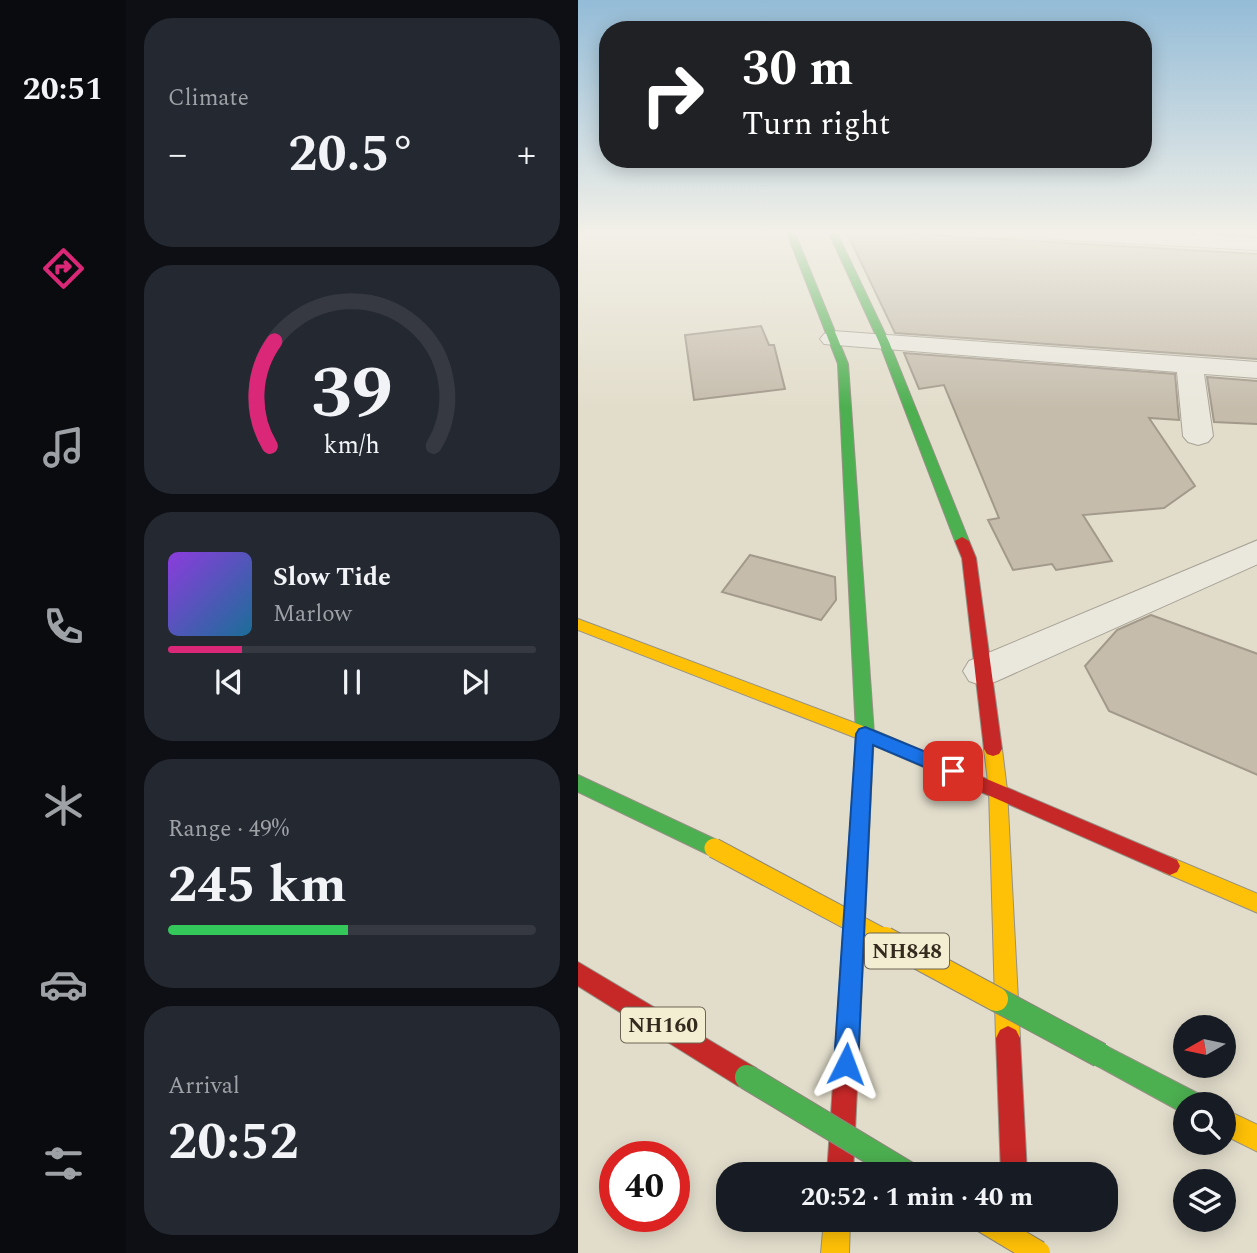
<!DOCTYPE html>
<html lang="en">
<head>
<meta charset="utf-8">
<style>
  :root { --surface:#171b24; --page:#242831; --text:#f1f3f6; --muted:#9ea1a6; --line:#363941; --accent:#db2777 }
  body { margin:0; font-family:Spectral,serif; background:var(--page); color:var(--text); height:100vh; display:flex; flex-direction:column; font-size:26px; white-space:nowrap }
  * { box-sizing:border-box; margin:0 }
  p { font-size:23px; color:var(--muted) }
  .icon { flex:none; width:38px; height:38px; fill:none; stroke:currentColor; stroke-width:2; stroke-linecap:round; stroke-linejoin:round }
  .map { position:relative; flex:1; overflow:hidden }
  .drawer { display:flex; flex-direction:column; gap:18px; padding:18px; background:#0d0f14; width:452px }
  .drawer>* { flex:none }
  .hud { position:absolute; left:21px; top:21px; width:553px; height:147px; border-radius:28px; box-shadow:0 4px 18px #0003; background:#202124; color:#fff; overflow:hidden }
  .needle { width:46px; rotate:261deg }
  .fabs { position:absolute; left:595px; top:1015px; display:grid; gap:14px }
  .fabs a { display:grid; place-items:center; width:63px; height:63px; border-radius:50%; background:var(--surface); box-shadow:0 4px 18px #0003; font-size:35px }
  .speed { position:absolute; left:21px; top:1141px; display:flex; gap:14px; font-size:35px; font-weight:700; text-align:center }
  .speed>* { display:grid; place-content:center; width:91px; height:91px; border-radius:50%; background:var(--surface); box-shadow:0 4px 18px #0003; line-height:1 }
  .speed .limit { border:10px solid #d22; background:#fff; color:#111 }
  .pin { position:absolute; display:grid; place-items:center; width:60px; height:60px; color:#fff; margin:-30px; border-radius:14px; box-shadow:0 4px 10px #0006 }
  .me { position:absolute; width:77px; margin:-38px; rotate:3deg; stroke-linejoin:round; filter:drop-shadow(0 0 5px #0008) }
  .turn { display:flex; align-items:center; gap:24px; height:147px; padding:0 28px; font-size:32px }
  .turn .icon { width:91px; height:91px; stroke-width:2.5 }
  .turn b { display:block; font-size:49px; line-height:60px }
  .big { font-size:52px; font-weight:700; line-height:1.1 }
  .drawer .widget { flex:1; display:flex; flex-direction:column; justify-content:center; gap:10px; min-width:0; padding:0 24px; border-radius:28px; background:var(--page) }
  .drawer .dial { align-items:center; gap:0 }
  .dial svg { height:182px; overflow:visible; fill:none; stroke:var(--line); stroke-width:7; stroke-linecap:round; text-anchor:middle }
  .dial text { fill:var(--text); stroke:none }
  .song { display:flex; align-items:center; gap:21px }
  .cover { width:84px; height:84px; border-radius:10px; background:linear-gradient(135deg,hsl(270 70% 55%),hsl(200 70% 35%)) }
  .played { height:7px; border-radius:4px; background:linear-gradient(90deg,var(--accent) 20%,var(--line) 20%) }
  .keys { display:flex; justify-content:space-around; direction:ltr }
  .heat { display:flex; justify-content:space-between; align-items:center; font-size:38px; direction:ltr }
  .charge { height:10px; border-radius:5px; background:linear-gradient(90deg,#34c759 49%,var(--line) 0) }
  .trip { position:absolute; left:138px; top:1162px; width:402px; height:70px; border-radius:28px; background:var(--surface); box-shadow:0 4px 18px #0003; font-weight:700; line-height:70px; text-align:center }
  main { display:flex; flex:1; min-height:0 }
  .tabs { display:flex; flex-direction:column; width:126px; justify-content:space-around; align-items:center; background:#090b0e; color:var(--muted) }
  .tabs .icon { width:49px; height:49px }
  .tabs .on { color:var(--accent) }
  .tabs b { font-size:32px; color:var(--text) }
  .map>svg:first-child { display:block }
  .building { fill:#c5bcac; stroke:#a2998b; stroke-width:2 }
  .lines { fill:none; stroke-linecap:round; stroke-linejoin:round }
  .street-casing { stroke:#a7a295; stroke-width:2 }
  .fast-casing { stroke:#969185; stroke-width:2 }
  .slow-casing { stroke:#969185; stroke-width:2 }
  .jam-casing { stroke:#969185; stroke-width:2 }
  .street { fill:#eae7dd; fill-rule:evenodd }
  .fast { fill:#4caf50; fill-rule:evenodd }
  .slow { fill:#ffc107; fill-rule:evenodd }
  .jam { fill:#c62828; fill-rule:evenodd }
  .fast-bridge-casing { stroke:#8c877b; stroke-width:26; stroke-linecap:butt }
  .slow-bridge-far1-casing { stroke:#8c877b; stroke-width:21; stroke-linecap:butt }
  .slow-bridge-casing { stroke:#8c877b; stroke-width:26; stroke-linecap:butt }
  .fast-bridge { stroke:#4caf50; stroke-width:24 }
  .slow-bridge-far1 { stroke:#ffc107; stroke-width:19 }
  .slow-bridge { stroke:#ffc107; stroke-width:24 }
  .route { fill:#1a73e8; stroke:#114b97; stroke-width:2 }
  .labels { text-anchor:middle; stroke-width:7; stroke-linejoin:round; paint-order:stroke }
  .shield { fill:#f3edd1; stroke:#6d6554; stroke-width:2 }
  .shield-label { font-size:21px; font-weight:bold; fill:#342b1e }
</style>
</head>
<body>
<main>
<nav class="tabs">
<b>20:51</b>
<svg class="icon on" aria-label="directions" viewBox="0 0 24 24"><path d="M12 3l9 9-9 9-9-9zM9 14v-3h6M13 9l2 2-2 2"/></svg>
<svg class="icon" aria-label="music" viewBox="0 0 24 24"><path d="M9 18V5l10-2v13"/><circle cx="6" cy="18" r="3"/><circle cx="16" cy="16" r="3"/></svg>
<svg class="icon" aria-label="phone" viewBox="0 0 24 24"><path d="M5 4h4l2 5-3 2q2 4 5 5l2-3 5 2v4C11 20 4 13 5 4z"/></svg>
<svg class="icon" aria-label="climate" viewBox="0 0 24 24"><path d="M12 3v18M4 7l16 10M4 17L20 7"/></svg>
<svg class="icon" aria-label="car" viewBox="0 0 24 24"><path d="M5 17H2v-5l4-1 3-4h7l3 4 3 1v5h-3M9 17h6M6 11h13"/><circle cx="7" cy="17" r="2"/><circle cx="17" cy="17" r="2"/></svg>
<svg class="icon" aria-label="filters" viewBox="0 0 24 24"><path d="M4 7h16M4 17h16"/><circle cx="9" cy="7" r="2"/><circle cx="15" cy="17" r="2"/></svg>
</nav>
<section class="drawer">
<div class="widget"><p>Climate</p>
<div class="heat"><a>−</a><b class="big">20.5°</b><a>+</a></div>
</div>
<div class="widget dial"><svg viewBox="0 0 100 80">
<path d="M14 69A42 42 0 1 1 86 69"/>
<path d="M14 69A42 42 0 0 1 16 23" stroke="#db2777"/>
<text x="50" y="56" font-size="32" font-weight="700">39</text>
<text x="50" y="72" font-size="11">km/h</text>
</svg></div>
<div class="widget">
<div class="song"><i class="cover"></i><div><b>Slow Tide</b><p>Marlow</p></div></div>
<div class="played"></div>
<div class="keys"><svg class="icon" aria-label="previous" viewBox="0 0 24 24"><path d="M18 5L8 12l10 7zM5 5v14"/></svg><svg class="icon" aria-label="pause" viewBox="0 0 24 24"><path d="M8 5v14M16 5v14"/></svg><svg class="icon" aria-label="next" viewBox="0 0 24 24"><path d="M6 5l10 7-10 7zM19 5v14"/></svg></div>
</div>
<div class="widget"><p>Range · 49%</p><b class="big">245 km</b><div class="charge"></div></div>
<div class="widget"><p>Arrival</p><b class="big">20:52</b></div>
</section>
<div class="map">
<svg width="680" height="1253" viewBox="0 0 680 1253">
  <rect width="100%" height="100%" fill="#e2ddcb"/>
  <path class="building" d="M 269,233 L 317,233 L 680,254 L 680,359 L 317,333 Z
    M 183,326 L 191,345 L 196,345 L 207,389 L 116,400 L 107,335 Z
    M 326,353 L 597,374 L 601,420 L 571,418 L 617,486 L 586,508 L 505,515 L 534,561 L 478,570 L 474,564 L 435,570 L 410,520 L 421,518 L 366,385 L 341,389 Z
    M 629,377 L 680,381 L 680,424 L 636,422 Z
    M 172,555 L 257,577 L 258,600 L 243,620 L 144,592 Z
    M 573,615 L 680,654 L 680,775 L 531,711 L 507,666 L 539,630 Z"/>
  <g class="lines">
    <g class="street-casing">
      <path id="street" d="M 462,233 L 589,233 L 680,238 L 680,250 L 472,239 L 465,237 Z
        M 255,331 L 680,362 L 680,378 L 626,374 L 635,436 L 630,442 L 620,445 L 610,442 L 605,436 L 599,372 L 246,344 L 242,339 L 246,334 Z
        M 680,540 L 680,564 L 419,681 L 405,686 L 391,681 L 385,671 L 391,661 Z"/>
    </g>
    <g class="fast-casing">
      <path id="fast" d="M 209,233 L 217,233 L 270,364 L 296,734 L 294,770 L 292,775 L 285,777 L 278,775 L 276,770 L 278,734 L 260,364 Z
        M 251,233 L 259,233 L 311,342 L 391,541 L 389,544 L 384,545 L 377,541 L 301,342 Z
        M 0,775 L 143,842 L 146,848 L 143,854 L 136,857 L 129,854 L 0,792 Z
        M 522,1043 L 623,1095 L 626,1104 L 607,1104 L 607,1114 L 514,1063 L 510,1055 L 514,1047 Z"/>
    </g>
    <g class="slow-casing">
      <path id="slow" d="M 0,619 L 293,729 L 385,768 L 387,773 L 385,778 L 378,780 L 371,778 L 281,739 L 0,630 Z
        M 415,742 L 421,744 L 424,749 L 429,790 L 442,1038 L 438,1046 L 430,1050 L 422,1046 L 418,1038 L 411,790 L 406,749 L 409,744 Z
        M 592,857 L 680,894 L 680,913 L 585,872 L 582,866 L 585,860 Z
        M 646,1109 L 680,1125 L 680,1152 L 646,1135 Z
        M 246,1220 L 272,1220 L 271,1253 L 243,1253 Z"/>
    </g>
    <g class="jam-casing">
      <path id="jam" d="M 384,537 L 391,541 L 398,558 L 424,749 L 421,754 L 415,756 L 409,754 L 406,749 L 384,558 L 377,541 Z
        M 285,763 L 292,765 L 294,770 L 275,1174 L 249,1174 L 276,770 L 278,765 Z
        M 378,766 L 599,860 L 602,866 L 599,872 L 592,875 L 585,872 L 371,778 L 369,773 L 371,768 Z
        M 0,962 L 178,1068 L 181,1077 L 178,1086 L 169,1089 L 160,1086 L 0,986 Z
        M 430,1026 L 438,1030 L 442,1038 L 449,1174 L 423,1174 L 418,1038 L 422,1030 Z"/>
    </g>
    <use href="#street" class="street"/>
    <use href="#fast" class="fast"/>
    <use href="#slow" class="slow"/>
    <use href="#jam" class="jam"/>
    <g class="fast-bridge-casing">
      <path id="fast-bridge" d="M 418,999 L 522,1055
        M 169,1077 L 330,1174"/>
    </g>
    <g class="slow-bridge-far1-casing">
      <path id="slow-bridge-far1" d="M 136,848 L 310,941"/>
    </g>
    <g class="slow-bridge-casing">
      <path id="slow-bridge" d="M 307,939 L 418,999
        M 405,1220 L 460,1253"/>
    </g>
    <use href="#fast-bridge" class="fast-bridge"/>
    <use href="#slow-bridge-far1" class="slow-bridge-far1"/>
    <use href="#slow-bridge" class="slow-bridge"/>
  </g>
  <linearGradient id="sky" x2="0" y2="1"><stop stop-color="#94bcd7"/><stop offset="0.57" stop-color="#f2f0e8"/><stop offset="1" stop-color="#f2f0e8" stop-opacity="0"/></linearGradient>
  <rect width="680" height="408" fill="url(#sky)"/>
  <path class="route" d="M 287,727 L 382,766 L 385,771 L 382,777 L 375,779 L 295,745 L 280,1064 L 277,1073 L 268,1076 L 259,1073 L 256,1064 L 278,734 L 281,729 Z"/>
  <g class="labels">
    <g class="shield">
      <rect x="287" y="933.5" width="84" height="35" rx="5"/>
      <rect x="43" y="1007.5" width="84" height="35" rx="5"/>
    </g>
    <g class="shield-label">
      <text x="329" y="958">NH848</text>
      <text x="85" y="1032">NH160</text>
    </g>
  </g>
</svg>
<div class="fabs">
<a><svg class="needle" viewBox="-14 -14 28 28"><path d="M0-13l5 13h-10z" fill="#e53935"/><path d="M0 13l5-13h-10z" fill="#9ea1a6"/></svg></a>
<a><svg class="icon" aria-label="search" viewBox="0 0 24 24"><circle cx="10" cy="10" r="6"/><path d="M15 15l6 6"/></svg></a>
<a><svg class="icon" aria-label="layers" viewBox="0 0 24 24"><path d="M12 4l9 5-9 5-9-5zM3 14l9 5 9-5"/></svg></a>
</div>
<div class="speed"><div class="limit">40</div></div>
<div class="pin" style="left:375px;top:771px;background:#d93025"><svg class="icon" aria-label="arrive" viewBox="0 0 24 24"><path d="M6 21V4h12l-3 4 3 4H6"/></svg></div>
<svg class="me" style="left:268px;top:1064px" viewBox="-20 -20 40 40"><path d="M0-17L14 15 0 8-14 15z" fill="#1a73e8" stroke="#fff" stroke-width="4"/></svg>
<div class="trip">20:52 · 1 min · 40 m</div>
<div class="hud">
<div class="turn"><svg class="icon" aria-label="right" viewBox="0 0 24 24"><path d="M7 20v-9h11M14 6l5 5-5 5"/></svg><div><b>30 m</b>Turn right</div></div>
</div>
</div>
</main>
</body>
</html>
